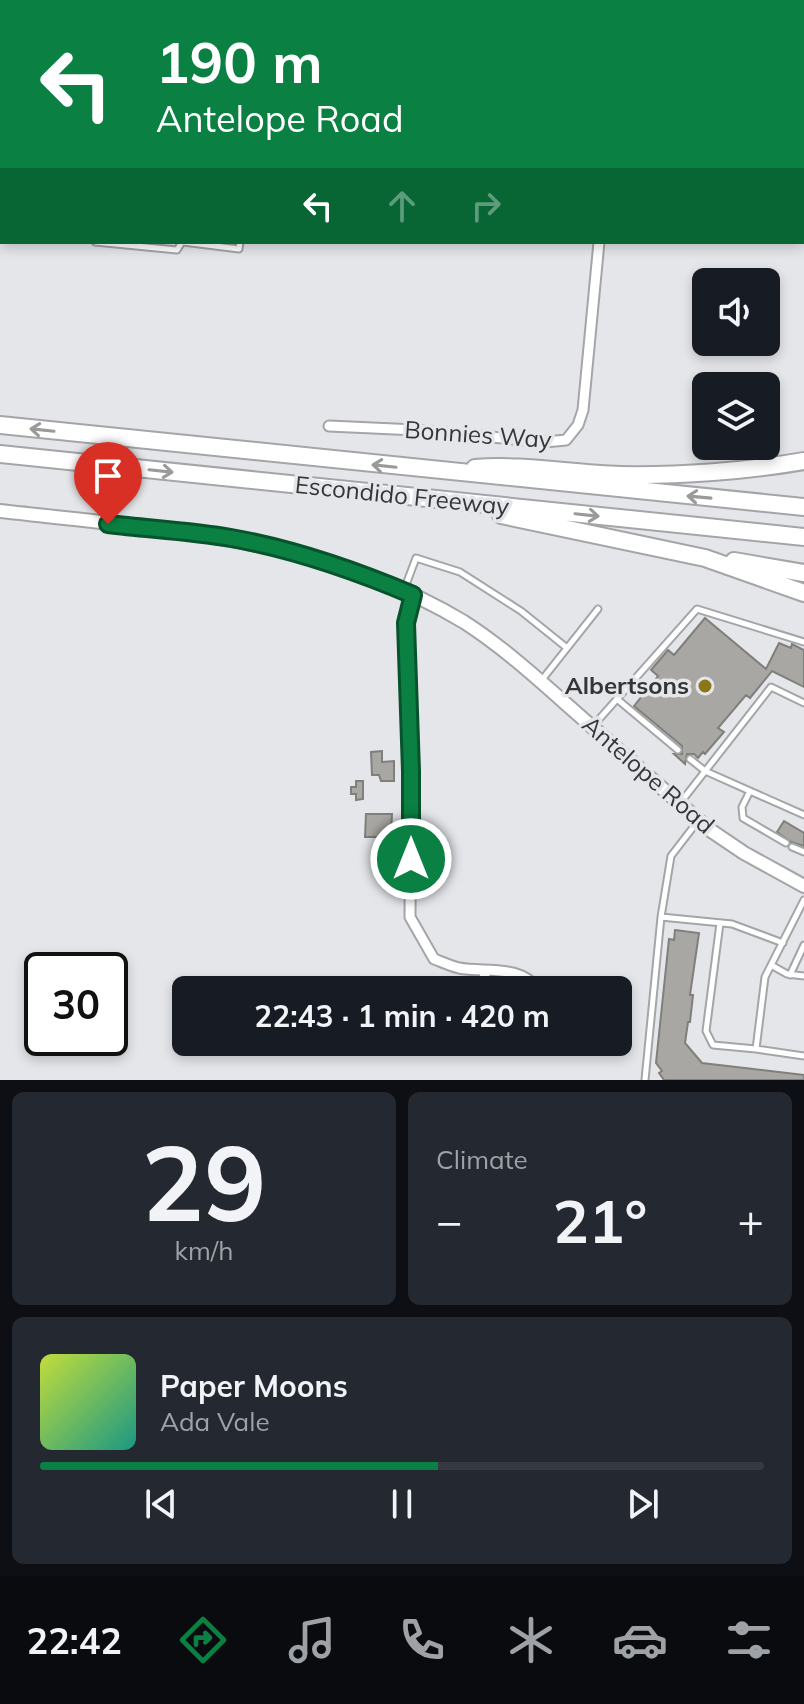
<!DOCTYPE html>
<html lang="en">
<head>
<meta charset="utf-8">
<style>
  :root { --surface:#171b24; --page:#242831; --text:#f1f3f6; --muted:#9ea1a6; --line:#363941; --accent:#0b8043 }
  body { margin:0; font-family:Mulish,sans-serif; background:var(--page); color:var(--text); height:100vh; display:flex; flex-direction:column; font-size:30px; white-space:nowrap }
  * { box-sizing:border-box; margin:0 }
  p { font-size:26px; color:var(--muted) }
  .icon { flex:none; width:44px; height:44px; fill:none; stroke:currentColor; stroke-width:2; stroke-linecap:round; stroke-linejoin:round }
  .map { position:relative; height:1080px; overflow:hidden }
  .sheet { display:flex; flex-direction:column; gap:12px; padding:12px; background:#0d0f14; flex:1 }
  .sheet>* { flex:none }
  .banner { position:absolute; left:0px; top:0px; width:804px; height:244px; box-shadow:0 4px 12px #0003; background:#0b8043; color:#fff; overflow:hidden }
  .fabs { position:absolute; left:692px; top:268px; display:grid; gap:16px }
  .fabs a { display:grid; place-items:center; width:88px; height:88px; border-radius:12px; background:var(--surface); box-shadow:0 4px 12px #0003; font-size:40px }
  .speed { position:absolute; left:24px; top:952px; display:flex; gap:16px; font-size:40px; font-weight:700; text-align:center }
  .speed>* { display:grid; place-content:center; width:104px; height:104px; border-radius:50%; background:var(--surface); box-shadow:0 4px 12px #0003; line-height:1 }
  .speed .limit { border:4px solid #111; border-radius:12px; background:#fff; color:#111 }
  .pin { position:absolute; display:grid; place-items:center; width:68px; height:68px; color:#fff; margin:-82px -34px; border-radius:50% 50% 50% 0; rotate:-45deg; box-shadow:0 0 8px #0007 }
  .pin .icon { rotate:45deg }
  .me { position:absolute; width:88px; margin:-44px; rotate:0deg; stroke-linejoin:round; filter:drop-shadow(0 0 6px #0008) }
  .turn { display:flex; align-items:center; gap:28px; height:168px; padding:0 24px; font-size:36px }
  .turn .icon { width:104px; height:104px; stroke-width:2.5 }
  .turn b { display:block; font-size:56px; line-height:68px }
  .lanes { display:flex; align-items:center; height:76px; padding:0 24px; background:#0003; justify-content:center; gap:40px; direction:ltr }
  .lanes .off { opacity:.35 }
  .big { font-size:60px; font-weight:700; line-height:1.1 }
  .sheet .widget { flex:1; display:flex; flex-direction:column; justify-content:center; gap:12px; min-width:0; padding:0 28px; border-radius:12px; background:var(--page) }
  .sheet .dial { align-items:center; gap:0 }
  .dial b { font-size:104px; line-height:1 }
  .song { display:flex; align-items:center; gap:24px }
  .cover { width:96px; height:96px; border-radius:12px; background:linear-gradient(135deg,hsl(70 70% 55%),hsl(170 70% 35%)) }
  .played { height:8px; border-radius:4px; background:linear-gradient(90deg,var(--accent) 55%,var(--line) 55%) }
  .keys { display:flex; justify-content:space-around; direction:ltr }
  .heat { display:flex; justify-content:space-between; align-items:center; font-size:44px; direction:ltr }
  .sheet .tiles { flex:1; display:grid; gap:12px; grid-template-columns:1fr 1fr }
  .widget:last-child { grid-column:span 2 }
  .trip { position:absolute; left:172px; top:976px; width:460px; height:80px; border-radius:12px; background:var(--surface); box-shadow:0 4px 12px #0003; font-weight:700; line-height:80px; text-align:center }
  .menu { display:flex; height:128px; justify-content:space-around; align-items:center; background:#090b0e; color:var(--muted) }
  .menu .icon { width:56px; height:56px }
  .menu .active { color:var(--accent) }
  .menu b { font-size:36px; color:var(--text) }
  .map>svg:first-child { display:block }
  .building { fill:#a8a7a3; stroke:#7f7f7b; stroke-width:2 }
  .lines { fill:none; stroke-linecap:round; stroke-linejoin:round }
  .lane-casing { stroke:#a4a5a8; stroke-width:9 }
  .street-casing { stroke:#a4a5a8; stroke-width:13 }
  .secondary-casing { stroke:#a4a5a8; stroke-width:16 }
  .highway-casing { stroke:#a4a5a8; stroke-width:20 }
  .lane { stroke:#fff; stroke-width:5 }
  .street { stroke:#fff; stroke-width:9 }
  .secondary { stroke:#fff; stroke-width:12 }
  .highway { stroke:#fff; stroke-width:16 }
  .oneway { stroke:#9a9a9b }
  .route-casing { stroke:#07532c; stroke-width:20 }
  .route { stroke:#0b8043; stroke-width:14 }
  .poi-dot { fill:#8b761a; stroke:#e5e6ea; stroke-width:3 }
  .labels { text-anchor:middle; stroke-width:7; stroke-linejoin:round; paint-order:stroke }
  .street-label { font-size:24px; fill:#353537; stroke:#e5e6ea }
  .poi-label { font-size:24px; font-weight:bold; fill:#353537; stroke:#e5e6ea; text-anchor:end }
</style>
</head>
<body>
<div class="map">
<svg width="804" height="1080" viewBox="0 0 804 1080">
  <rect width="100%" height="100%" fill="#e5e6ea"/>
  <path class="building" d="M 705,618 L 766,669 L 779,643 L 791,648 L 792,644 L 804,650 L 804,687 L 772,671 L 750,698 L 746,695 L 718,728 L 724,732 L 705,754 L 703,752 L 698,758 L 694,754 L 687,754 L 685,764 L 674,754 L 682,754 L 682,746 L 634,706 L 658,676 L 651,670 L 668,650 L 674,655 Z
    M 382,751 L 382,762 L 394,761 L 394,781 L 381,781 L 379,775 L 372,775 L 371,752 Z
    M 356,781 L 363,781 L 363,799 L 356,800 L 356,794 L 351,794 L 351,787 L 356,787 Z
    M 366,814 L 392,814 L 391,837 L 365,837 Z
    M 784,821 L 804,833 L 804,846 L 791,842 L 777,832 Z
    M 675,930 L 699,933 L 690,995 L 693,995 L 690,1022 L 688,1022 L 685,1043 L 702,1063 L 804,1075 L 804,1080 L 664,1080 L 659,1073 L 662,1071 L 656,1063 L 669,939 L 674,940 Z
    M 483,1042 L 506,1042 L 507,1048 L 486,1054 Z"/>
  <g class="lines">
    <g class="lane-casing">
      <path id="lane" d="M 349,2 L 349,0
        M 614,2 L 614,0
        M 0,8 L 2,8
        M 802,14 L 803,0
        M 802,48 L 804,48
        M 95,242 L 177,250 L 182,242
        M 183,242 L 239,249 L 240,242
        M 404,590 L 416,558 L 460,572 L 521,611 L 567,648
        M 541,681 L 598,609
        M 617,699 L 678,750
        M 593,726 L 697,609 L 804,642
        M 690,759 L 705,771 L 804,815
        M 750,791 L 742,807 L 743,818 L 786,843
        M 681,802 L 771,687 L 804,703
        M 792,847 L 804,852
        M 804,900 L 765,977 L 756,1049 L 804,1056
        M 661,917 L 671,856 L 698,821
        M 720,923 L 706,1031 L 713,1045 L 756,1049
        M 771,965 L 787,974 L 804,976
        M 790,975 L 804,945
        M 645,1080 L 661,917 L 732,924 L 783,943"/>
    </g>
    <g class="street-casing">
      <path id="street" d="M 5,2 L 5,0
        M 0,48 L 2,29
        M 0,144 L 2,145
        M 802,225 L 804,225
        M 329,426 L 416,430 L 545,442 L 566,440 L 578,425 L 583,410 L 599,242
        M 413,595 L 406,623 L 411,771 L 410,917 L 434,959 C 442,962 451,966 459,968 C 485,973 522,964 538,990
        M 483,970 L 489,990"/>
    </g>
    <g class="secondary-casing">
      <path id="secondary" d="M 0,511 C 158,529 324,537 464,622 C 503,647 538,679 573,710 C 618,750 664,790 710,830 L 744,853 L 804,886"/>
    </g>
    <g class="highway-casing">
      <path id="highway" d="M 0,425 L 804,507
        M 0,454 L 804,537
        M 475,468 C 524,464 572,474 621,475 C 679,476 747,471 804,461
        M 501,515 L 705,558 L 804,593
        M 734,561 L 804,573"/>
    </g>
    <use href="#lane" class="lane"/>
    <use href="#street" class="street"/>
    <use href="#secondary" class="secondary"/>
    <use href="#highway" class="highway"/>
  </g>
  <defs><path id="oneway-shaft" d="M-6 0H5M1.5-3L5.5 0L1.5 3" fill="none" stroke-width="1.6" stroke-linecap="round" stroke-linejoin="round" transform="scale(2)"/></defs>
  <g class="oneway">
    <use href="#oneway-shaft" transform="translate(42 430) rotate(-174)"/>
    <use href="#oneway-shaft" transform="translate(384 466) rotate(-174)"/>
    <use href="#oneway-shaft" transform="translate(161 471) rotate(6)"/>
    <use href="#oneway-shaft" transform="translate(699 497) rotate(-175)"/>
    <use href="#oneway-shaft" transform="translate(587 515) rotate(6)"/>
  </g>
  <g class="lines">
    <g class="route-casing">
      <path id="route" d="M 108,524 C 149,529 190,531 231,538 C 293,549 354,570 413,595 L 406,623 L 411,771 L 411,859"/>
    </g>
    <use href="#route" class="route"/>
  </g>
  <circle class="poi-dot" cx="705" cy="686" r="8"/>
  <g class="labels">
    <g class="street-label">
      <text transform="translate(478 435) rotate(4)" y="8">Bonnies Way</text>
      <text transform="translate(402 496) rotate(6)" y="8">Escondido Freeway</text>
      <text transform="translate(648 775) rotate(41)" y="8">Antelope Road</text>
    </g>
    <g class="poi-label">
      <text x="689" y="694">Albertsons</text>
    </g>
  </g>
</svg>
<div class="fabs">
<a><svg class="icon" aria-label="sound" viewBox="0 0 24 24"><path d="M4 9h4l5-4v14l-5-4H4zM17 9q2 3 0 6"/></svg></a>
<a><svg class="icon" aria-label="layers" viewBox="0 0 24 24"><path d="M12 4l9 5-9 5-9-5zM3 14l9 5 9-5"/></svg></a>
</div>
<div class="speed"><div class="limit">30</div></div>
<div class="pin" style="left:108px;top:524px;background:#d93025"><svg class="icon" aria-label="arrive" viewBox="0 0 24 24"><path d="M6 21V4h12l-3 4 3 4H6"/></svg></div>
<svg class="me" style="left:411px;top:859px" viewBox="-20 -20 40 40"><circle r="17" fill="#0b8043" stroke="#fff" stroke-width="3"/><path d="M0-11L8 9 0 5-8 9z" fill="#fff"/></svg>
<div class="trip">22:43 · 1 min · 420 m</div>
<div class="banner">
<div class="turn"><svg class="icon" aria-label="left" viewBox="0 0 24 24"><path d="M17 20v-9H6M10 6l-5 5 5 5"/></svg><div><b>190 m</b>Antelope Road</div></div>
<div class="lanes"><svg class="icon" aria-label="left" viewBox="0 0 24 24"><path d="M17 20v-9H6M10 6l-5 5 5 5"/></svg><svg class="icon off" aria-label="ahead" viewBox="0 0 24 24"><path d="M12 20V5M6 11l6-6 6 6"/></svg><svg class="icon off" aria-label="right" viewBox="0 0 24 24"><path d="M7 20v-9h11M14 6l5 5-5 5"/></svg></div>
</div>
</div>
<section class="sheet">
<div class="tiles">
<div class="widget dial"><b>29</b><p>km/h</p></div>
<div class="widget"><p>Climate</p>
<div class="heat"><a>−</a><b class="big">21°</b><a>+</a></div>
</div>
<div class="widget">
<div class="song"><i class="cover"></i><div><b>Paper Moons</b><p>Ada Vale</p></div></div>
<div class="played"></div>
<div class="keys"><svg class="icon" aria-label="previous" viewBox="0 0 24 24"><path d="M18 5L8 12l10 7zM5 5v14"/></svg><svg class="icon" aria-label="pause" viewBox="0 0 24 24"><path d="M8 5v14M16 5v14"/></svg><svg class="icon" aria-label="next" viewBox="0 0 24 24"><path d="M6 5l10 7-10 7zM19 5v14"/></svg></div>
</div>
</div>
</section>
<nav class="menu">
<b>22:42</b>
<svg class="icon active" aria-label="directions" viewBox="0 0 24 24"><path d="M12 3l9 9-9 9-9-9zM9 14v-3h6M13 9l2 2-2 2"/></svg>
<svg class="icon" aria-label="music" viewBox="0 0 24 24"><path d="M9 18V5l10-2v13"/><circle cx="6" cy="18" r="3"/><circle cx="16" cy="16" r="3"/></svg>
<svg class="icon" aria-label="phone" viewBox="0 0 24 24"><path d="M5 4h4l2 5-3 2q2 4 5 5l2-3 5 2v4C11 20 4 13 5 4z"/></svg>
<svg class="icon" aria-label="climate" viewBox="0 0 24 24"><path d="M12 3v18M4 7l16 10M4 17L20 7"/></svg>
<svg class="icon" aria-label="car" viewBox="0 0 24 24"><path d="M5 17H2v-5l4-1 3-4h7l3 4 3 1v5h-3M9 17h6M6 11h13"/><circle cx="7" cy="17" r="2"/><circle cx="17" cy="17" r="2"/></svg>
<svg class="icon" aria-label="filters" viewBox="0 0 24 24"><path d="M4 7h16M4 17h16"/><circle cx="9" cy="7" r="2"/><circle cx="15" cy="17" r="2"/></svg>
</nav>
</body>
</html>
